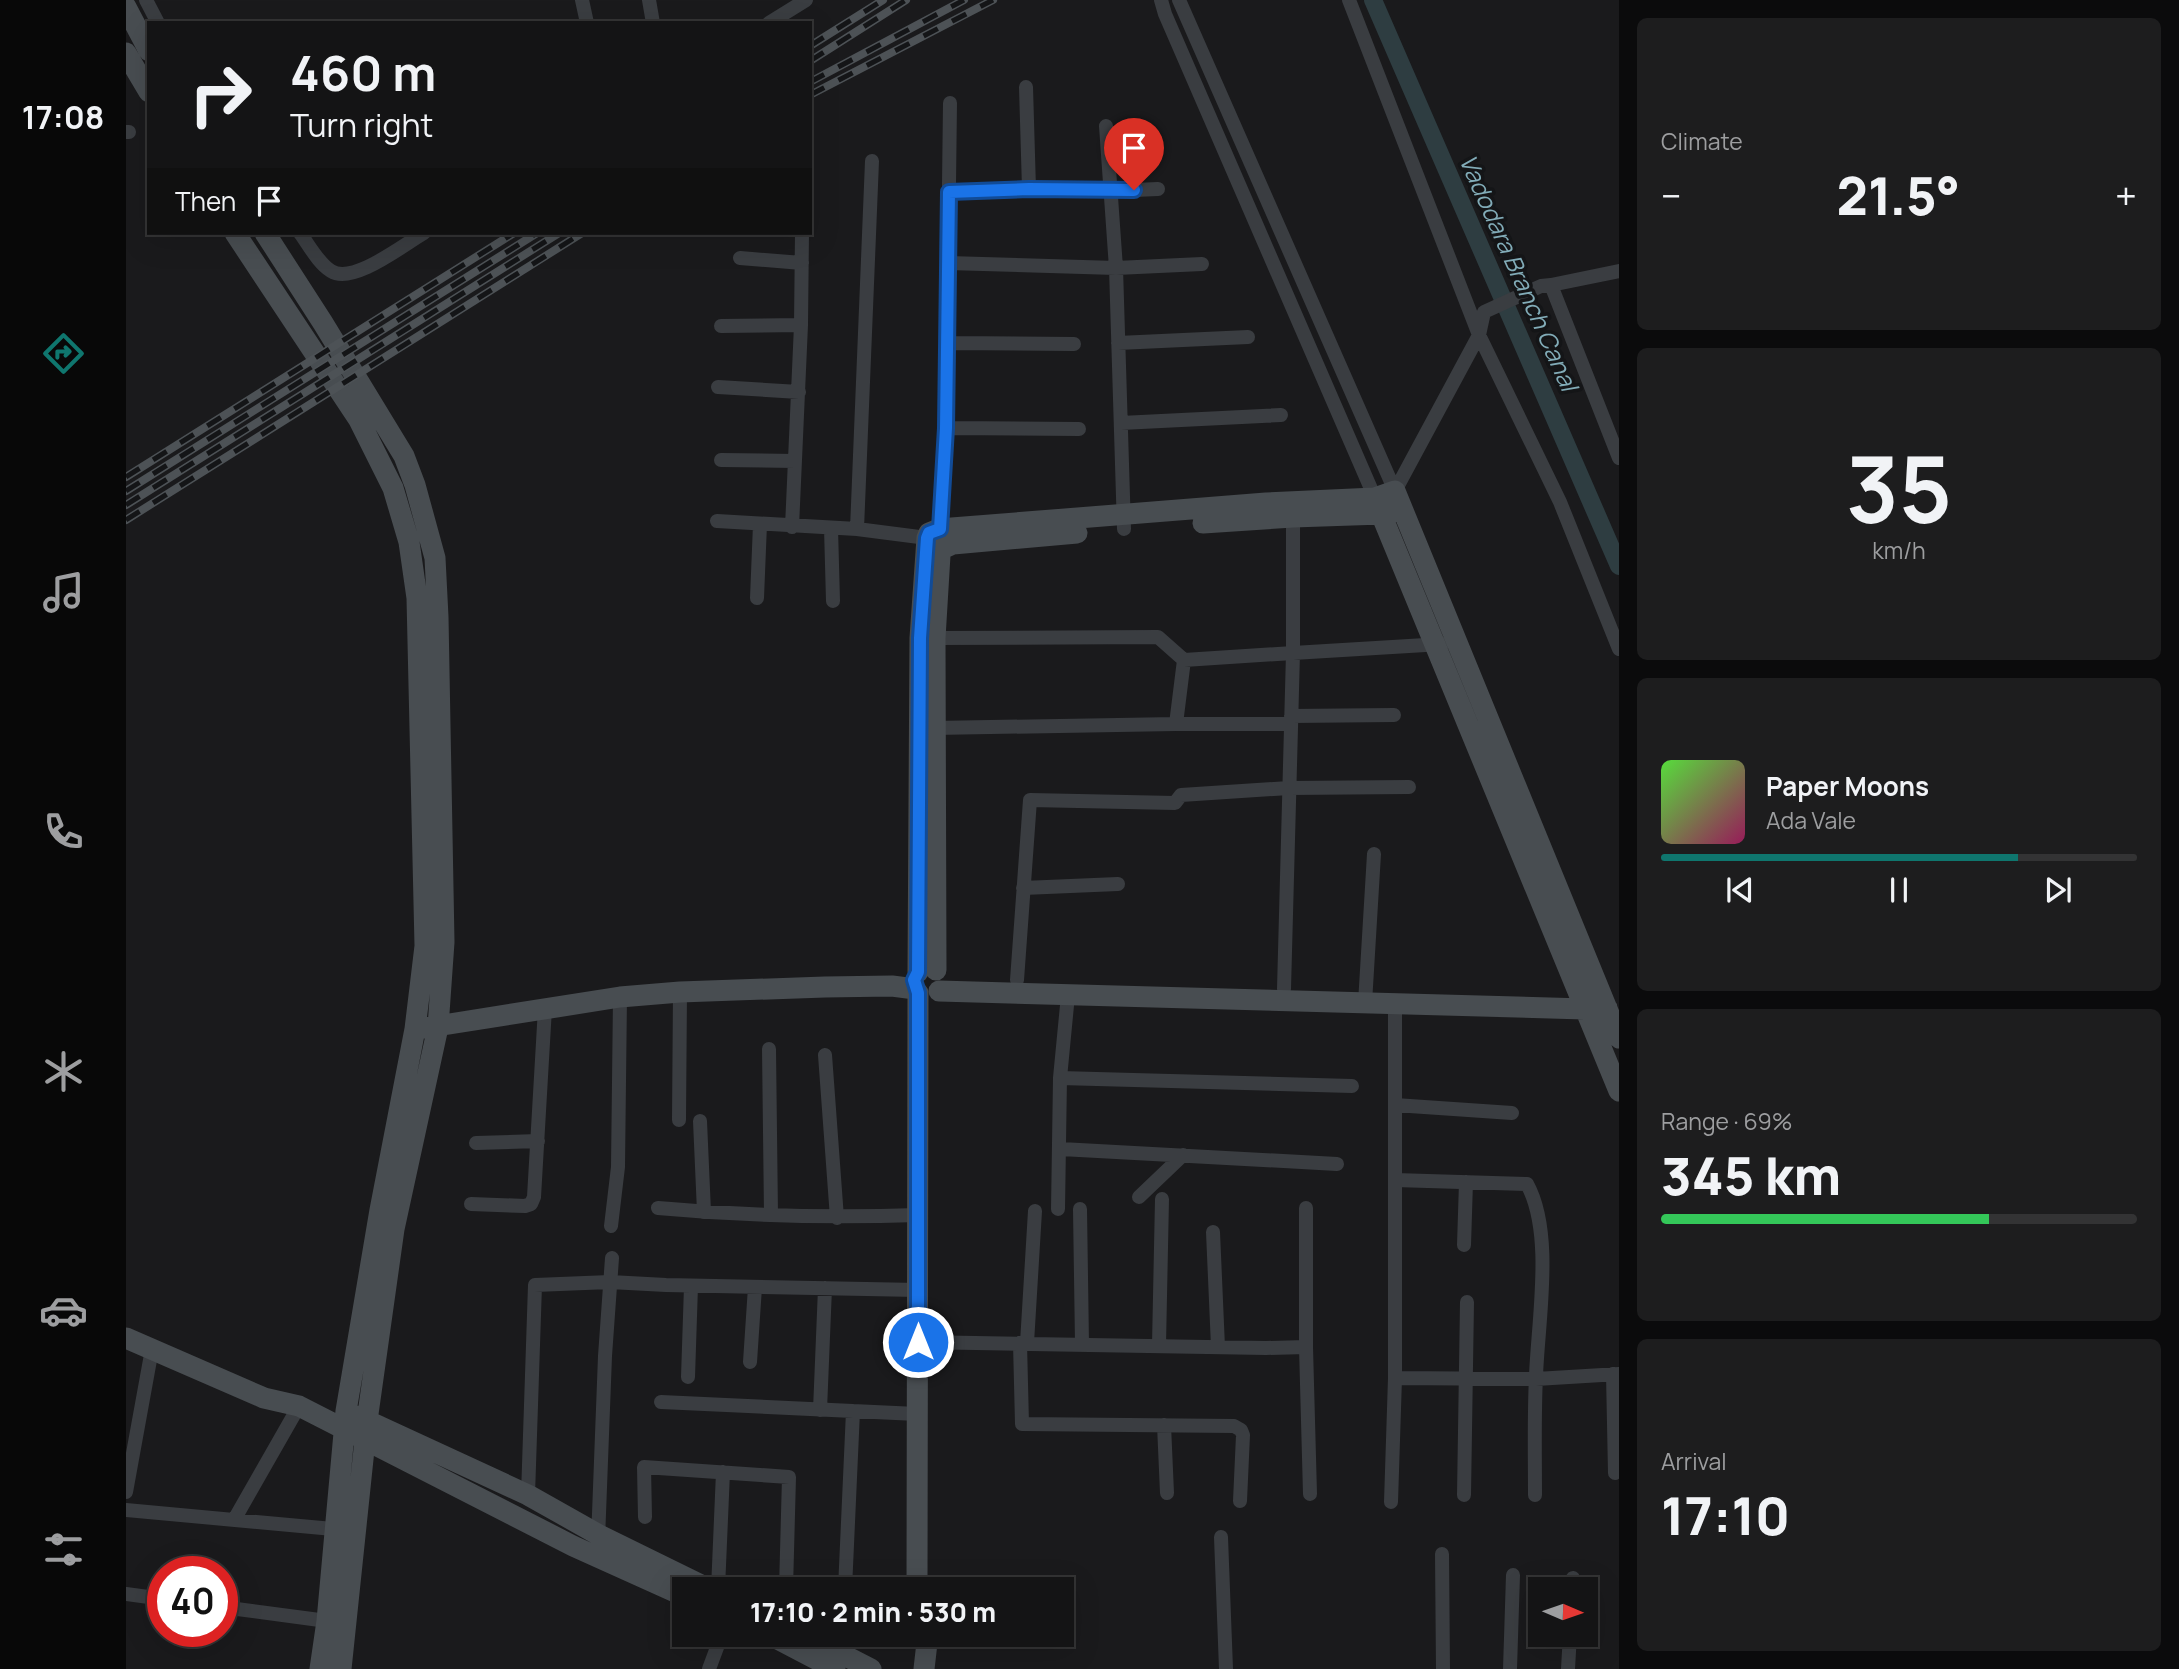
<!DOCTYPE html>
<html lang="en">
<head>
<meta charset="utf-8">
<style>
  :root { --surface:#141415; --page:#1d1d1e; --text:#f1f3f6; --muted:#9d9ea0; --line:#333334; --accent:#0f766e }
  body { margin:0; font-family:Manrope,sans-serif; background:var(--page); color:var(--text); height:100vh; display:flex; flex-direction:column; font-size:26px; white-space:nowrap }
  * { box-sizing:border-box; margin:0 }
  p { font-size:23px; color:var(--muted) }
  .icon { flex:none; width:38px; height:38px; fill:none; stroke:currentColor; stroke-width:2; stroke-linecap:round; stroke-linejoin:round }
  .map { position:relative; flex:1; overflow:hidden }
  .side { display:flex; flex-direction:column; gap:18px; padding:18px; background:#0b0b0c; width:560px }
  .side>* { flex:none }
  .banner { position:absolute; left:21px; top:21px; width:665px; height:214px; border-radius:0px; box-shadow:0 7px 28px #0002,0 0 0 2px var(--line); background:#141415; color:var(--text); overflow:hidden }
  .needle { width:46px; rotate:92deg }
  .buttons { position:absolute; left:1402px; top:1577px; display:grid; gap:14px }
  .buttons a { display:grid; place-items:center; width:70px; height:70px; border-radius:0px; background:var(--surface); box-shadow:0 7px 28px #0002,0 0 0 2px var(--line); font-size:35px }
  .speed { position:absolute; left:21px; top:1556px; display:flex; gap:14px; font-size:35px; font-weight:700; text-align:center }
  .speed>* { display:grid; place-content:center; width:91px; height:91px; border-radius:50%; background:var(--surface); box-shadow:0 7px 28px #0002,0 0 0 2px var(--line); line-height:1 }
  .speed .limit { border:10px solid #d22; background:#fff; color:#111 }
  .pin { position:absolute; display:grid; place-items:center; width:60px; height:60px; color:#fff; margin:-72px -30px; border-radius:50% 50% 50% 0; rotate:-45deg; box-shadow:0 0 7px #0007 }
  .pin .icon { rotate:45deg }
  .me { position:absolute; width:77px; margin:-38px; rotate:0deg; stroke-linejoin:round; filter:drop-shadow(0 0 5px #0008) }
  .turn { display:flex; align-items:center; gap:24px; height:147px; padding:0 28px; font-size:32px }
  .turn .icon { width:91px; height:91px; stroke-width:2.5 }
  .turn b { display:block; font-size:49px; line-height:60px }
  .then { display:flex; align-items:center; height:66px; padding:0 28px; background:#0003; gap:14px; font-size:26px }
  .big { font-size:52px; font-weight:800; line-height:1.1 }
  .side .tile { flex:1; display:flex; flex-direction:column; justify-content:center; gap:10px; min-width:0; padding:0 24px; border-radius:10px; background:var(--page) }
  .side .dial { align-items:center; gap:0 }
  .dial b { font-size:91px; line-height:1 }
  .song { display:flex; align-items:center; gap:21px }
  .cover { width:84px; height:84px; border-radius:10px; background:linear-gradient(135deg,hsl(110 70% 55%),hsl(330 70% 35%)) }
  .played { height:7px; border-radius:4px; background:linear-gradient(90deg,var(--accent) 75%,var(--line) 75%) }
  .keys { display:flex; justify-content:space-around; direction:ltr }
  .heat { display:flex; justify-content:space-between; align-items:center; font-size:38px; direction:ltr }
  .charge { height:10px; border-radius:5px; background:linear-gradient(90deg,#34c759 69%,var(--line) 0) }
  .trip { position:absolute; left:546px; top:1577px; width:402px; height:70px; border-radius:0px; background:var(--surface); box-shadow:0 7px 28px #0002,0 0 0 2px var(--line); font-weight:800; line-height:70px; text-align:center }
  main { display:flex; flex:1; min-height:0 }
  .tab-bar { display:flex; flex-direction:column; width:126px; justify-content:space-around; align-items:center; background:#080808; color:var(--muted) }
  .tab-bar .icon { width:49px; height:49px }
  .tab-bar .active { color:var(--accent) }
  .tab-bar b { font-size:32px; color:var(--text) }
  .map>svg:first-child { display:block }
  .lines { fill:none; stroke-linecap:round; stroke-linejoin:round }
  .canal { stroke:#2e3d41; stroke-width:18 }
  .street { stroke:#3a3d41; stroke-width:14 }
  .secondary { stroke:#484d51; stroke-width:21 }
  .rail-casing { stroke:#4d5256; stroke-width:8 }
  .rail { stroke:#141517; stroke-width:5; stroke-dasharray:16; stroke-linecap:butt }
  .route-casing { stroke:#114b97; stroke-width:18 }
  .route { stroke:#1a73e8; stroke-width:12 }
  .labels { text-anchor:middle; stroke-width:7; stroke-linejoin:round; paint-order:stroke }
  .water-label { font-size:24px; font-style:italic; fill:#82acb8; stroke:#141517 }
</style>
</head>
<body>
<main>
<nav class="tab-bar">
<b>17:08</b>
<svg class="icon active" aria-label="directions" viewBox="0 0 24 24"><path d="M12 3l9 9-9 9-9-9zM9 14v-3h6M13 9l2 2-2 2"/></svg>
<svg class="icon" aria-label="music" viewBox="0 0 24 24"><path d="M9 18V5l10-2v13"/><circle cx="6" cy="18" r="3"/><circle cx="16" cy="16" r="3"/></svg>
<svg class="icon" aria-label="phone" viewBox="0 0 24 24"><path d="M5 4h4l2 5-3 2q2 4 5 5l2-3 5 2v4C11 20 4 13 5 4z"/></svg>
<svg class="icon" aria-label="climate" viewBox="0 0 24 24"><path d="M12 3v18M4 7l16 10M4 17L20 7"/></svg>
<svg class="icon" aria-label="car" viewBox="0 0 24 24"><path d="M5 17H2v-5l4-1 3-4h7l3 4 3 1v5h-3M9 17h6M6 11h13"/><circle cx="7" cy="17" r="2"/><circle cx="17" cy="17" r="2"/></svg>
<svg class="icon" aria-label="filters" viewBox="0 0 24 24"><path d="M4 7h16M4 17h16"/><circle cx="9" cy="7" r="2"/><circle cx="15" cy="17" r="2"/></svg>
</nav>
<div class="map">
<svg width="1493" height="1669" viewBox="0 0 1493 1669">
  <rect width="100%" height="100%" fill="#1a1a1c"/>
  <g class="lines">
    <path class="canal" d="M 1247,0 L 1493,566"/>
    <path class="street" d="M 20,0 L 32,23
      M 456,0 L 461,23
      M 523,0 L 527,23
      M 1035,0 L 1039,14 L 1249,498
      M 1053,0 L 1269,491
      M 1223,0 L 1353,335 L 1434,502 L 1493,649
      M 643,23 L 680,0
      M 980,126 L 990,268 L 998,529
      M 0,132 L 3,132
      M 746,161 L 731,529 L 801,538 L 808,541
      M 903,189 L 984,191 L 1032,189
      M 823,192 L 903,189 L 900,87
      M 174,233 C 183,245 192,263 205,271 C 227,285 277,245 298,233
      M 614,258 L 676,263
      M 822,263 L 990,268 L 1076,264
      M 1425,285 L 1493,271
      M 595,326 L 675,325
      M 821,343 L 948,344
      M 992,343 L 1122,337
      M 592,387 L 673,392
      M 995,423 L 1155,415
      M 820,428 L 953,429
      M 595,460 L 669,461
      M 1269,491 L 1353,335 L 1358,312 L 1415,286 L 1425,285 L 1493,458
      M 1167,517 L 1167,653 L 1316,644
      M 591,521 L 731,529
      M 666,527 L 675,325 L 676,233
      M 705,528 L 707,601
      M 813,529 L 820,428 L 824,103
      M 631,598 L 634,524
      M 809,638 L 1032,637 L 1058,660
      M 1165,716 L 1268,715
      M 1050,724 L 1165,724
      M 808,728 L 1050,724 L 1058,660 L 1167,653 L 1158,989
      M 897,888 L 992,884
      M 891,980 L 904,800 L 1049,803 L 1055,795 L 1163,788 L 1283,787
      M 1239,1003 L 1248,854
      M 643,1049 L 645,1215
      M 699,1055 L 711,1218
      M 934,1078 L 1226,1086
      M 1269,1105 L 1386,1113
      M 553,1120 L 554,992
      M 574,1121 L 578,1212
      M 350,1143 L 412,1141
      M 935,1149 L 1211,1164
      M 1269,1180 L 1401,1184 C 1428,1233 1412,1320 1410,1376 C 1408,1416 1409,1456 1409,1495
      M 1013,1197 L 1057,1155
      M 345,1204 L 399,1206 L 405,1204 L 408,1197 L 419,1008
      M 532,1208 C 619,1216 705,1218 792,1215
      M 1180,1208 L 1180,1347 L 1184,1494
      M 932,1209 L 934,1078 L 942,995
      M 954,1209 L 956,1344
      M 485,1226 L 492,1167 L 494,997
      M 1087,1232 L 1092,1347
      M 1338,1245 L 1340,1182
      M 792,1342 L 1140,1348 L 1180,1347
      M 894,1343 L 896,1424 L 1108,1426 L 1115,1430 L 1117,1435 L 1114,1501
      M 901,1343 L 909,1211
      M 1033,1345 L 1036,1199
      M 624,1362 L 629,1287
      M 1487,1374 L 1489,1473
      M 562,1377 L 565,1286
      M 1269,1378 L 1410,1379 L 1493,1374
      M 535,1402 L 791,1414
      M 694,1410 L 699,1288
      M 1038,1425 L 1041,1493
      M 0,1492 L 26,1349
      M 402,1495 L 409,1285 L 484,1282 L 540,1285 L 792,1290
      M 1338,1495 L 1341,1302
      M 1265,1502 L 1269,1378 L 1269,1004
      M 0,1510 L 218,1530
      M 519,1517 L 518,1467 L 663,1477 L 660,1589
      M 108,1520 L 173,1406
      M 1095,1537 L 1100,1669
      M 472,1540 L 479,1356 L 486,1258
      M 1316,1554 L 1317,1669
      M 592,1589 L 597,1472
      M 719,1589 L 727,1411
      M 1446,1589 L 1447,1578
      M 0,1594 L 37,1599
      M 96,1607 L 201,1621
      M 583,1669 L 596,1634
      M 1384,1669 L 1387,1575
      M 1442,1669 L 1444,1634"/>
    <path class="secondary" d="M 0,7 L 23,51
      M 0,53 L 23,92
      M 109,233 L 233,420 L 267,488 L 283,542 L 291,598 L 299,946 L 289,1029 L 254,1210 L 220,1411 L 201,1621 L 194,1669
      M 139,233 L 197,323 L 278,456 L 289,485 L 309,558 L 312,617 L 318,942 L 312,1027 L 268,1229 L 241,1421 L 215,1669
      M 1251,504 L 1493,1091
      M 1077,523 L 1167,517 L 1256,514 L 1277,510
      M 810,970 L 809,638 L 814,555 L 816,549 L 827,544 L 951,533
      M 792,972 L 794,638 L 801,538 L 803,533 L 813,529 L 1140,503 L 1249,498 L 1269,491 L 1493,1038
      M 813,991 L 1459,1009 L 1481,1008
      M 298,1028 L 494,997 L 554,992 L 699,987 L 766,986 L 789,989
      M 0,1338 L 138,1398 L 173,1406 L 447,1546 L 558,1596
      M 231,1416 L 402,1495 L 473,1535 L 583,1589
      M 791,1589 L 792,993
      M 642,1634 L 709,1669
      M 677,1634 L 745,1669
      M 798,1669 L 802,1634"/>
    <g class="rail-casing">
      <path id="rail" d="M 684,46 L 757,0
        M 684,61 L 780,0
        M 684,82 L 838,0
        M 684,95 L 867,0
        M 0,477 L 388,233
        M 0,491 L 411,233
        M 0,505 L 433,233
        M 0,520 L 456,233"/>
    </g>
    <use href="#rail" class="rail"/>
  </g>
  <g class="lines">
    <g class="route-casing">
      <path id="route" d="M 792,1342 L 792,993 L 788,980 L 792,972 L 794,638 L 801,538 L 803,533 L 814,529 L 820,428 L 823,192 L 903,189 L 1008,190"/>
    </g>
    <use href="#route" class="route"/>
  </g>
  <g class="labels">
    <g class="water-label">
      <text transform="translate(1392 273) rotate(66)" y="8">Vadodara Branch Canal</text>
    </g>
  </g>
</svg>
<div class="buttons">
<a><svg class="needle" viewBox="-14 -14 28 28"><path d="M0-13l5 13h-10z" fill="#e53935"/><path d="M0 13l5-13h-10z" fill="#9d9ea0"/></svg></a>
</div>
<div class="speed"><div class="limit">40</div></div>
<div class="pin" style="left:1008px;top:190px;background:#d93025"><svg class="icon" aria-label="arrive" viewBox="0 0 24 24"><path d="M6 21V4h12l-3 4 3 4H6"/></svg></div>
<svg class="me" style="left:792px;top:1342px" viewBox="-20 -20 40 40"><circle r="17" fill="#1a73e8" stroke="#fff" stroke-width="3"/><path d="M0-11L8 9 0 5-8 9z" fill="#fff"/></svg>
<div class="trip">17:10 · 2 min · 530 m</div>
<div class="banner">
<div class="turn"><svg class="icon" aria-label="right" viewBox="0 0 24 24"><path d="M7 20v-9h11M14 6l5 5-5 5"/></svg><div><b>460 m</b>Turn right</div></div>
<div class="then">Then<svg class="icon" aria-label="arrive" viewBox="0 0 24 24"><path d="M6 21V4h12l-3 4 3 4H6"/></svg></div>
</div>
</div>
<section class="side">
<div class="tile"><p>Climate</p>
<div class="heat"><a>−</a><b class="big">21.5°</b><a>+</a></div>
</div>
<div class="tile dial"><b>35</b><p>km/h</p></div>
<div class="tile">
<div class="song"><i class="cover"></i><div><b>Paper Moons</b><p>Ada Vale</p></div></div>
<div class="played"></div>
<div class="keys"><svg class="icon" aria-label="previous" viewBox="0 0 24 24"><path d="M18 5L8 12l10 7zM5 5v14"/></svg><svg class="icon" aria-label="pause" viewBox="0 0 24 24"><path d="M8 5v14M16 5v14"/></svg><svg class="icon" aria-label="next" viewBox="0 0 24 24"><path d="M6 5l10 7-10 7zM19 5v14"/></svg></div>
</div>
<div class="tile"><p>Range · 69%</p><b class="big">345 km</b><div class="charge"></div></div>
<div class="tile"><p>Arrival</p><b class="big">17:10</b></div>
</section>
</main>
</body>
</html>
